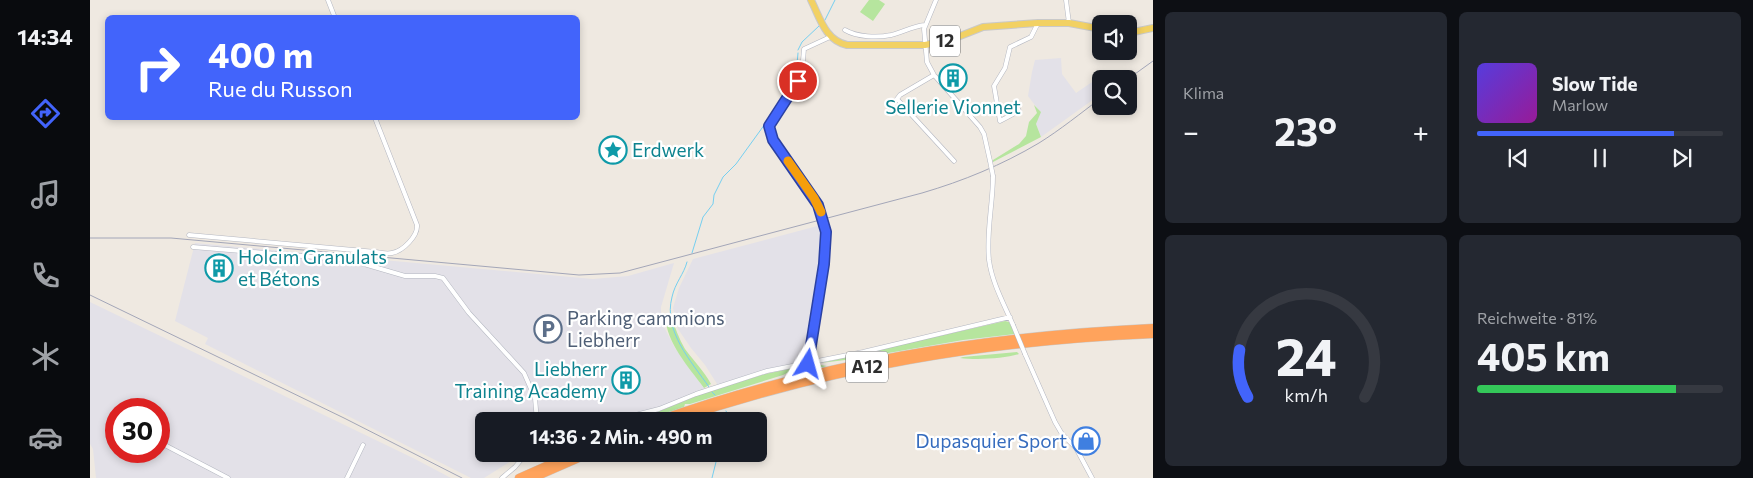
<!DOCTYPE html>
<html lang="de">
<head>
<meta charset="utf-8">
<style>
  :root { --surface:#171b24; --page:#242831; --text:#f1f3f6; --muted:#9ea1a6; --line:#363941; --accent:#4264fb }
  body { margin:0; font-family:Commissioner,sans-serif; background:var(--page); color:var(--text); height:100vh; display:flex; flex-direction:column; font-size:19px; white-space:nowrap }
  * { box-sizing:border-box; margin:0 }
  p { font-size:16px; color:var(--muted) }
  .icon { flex:none; width:28px; height:28px; fill:none; stroke:currentColor; stroke-width:2; stroke-linecap:round; stroke-linejoin:round }
  .map { position:relative; flex:1; overflow:hidden }
  .side { display:flex; flex-direction:column; gap:12px; padding:12px; background:#0d0f14; width:600px }
  .side>* { flex:none }
  .top-card { position:absolute; left:15px; top:15px; width:475px; height:105px; border-radius:8px; box-shadow:0 2px 8px #0003; background:#4264fb; color:#fff; overflow:hidden }
  .fabs { position:absolute; left:1002px; top:15px; display:grid; gap:10px }
  .fabs a { display:grid; place-items:center; width:45px; height:45px; border-radius:8px; background:var(--surface); box-shadow:0 2px 8px #0003; font-size:25px }
  .speed { position:absolute; left:15px; top:398px; display:flex; gap:10px; font-size:25px; font-weight:700; text-align:center }
  .speed>* { display:grid; place-content:center; width:65px; height:65px; border-radius:50%; background:var(--surface); box-shadow:0 2px 8px #0003; line-height:1 }
  .speed .limit { border:8px solid #d22; background:#fff; color:#111 }
  .pin { position:absolute; display:grid; place-items:center; width:42px; height:42px; color:#fff; margin:-21px; border:2px solid #fff; border-radius:50%; box-shadow:0 1px 5px #0007 }
  .me { position:absolute; width:55px; margin:-28px; rotate:8deg; stroke-linejoin:round; filter:drop-shadow(0 0 4px #0008) }
  .turn { display:flex; align-items:center; gap:18px; height:105px; padding:0 20px; font-size:22px }
  .turn .icon { width:65px; height:65px; stroke-width:2.5 }
  .turn b { display:block; font-size:35px; line-height:42px }
  .big { font-size:38px; font-weight:700; line-height:1.1 }
  .side .tile { flex:1; display:flex; flex-direction:column; justify-content:center; gap:8px; min-width:0; padding:0 18px; border-radius:8px; background:var(--page) }
  .side .dial { align-items:center; gap:0 }
  .dial svg { height:130px; overflow:visible; fill:none; stroke:var(--line); stroke-width:7; stroke-linecap:round; text-anchor:middle }
  .dial text { fill:var(--text); stroke:none }
  .song { display:flex; align-items:center; gap:15px }
  .cover { width:60px; height:60px; border-radius:8px; background:linear-gradient(135deg,hsl(250 70% 55%),hsl(300 70% 35%)) }
  .played { height:5px; border-radius:2px; background:linear-gradient(90deg,var(--accent) 80%,var(--line) 80%) }
  .keys { display:flex; justify-content:space-around; direction:ltr }
  .heat { display:flex; justify-content:space-between; align-items:center; font-size:28px; direction:ltr }
  .charge { height:8px; border-radius:4px; background:linear-gradient(90deg,#34c759 81%,var(--line) 0) }
  .side .tiles { flex:1; display:grid; gap:12px; grid-template-columns:repeat(2,1fr) }
  .trip { position:absolute; left:385px; top:412px; width:292px; height:50px; border-radius:8px; background:var(--surface); box-shadow:0 2px 8px #0003; font-weight:700; line-height:50px; text-align:center }
  main { display:flex; flex:1; min-height:0 }
  .menu { display:flex; flex-direction:column; width:90px; justify-content:space-around; align-items:center; background:#090b0e; color:var(--muted) }
  .menu .icon { width:35px; height:35px }
  .menu .current { color:var(--accent) }
  .menu b { font-size:22px; color:var(--text) }
  .map>svg:first-child { display:block }
  .industrial { fill:#e3e1e8; fill-rule:evenodd }
  .green { fill:#b6e59e }
  .lines { fill:none; stroke-linecap:round; stroke-linejoin:round }
  .stream { stroke:#75cff0; stroke-width:1 }
  .street-casing { stroke:#b4b7c1; stroke-width:5 }
  .primary-casing { stroke:#c9c9c9; stroke-width:8 }
  .highway-casing { stroke:#c9c9c9; stroke-width:9 }
  .street { stroke:#fff; stroke-width:4 }
  .primary { stroke:#f2d163; stroke-width:6 }
  .highway { stroke:#ffa35c; stroke-width:8 }
  .rail { stroke:#a3a6b8; stroke-width:1 }
  .street-bridge-casing { stroke:#b4b7c1; stroke-width:5; stroke-linecap:butt }
  .street-bridge { stroke:#fff; stroke-width:4 }
  .route-casing { stroke:#2b41a3; stroke-width:12 }
  .route { stroke:#4264fb; stroke-width:9 }
  .slow { stroke:#f59e0b; stroke-width:9 }
  .labels { text-anchor:middle; stroke-width:4.5; stroke-linejoin:round; paint-order:stroke }
  .shield { fill:#fff; stroke:#6d6d6d; stroke-width:1 }
  .shield-label { font-size:18px; font-weight:bold; fill:#2e2e2e }
  .culture-label { font-size:19px; fill:#0d838f; stroke:#fff; text-anchor:start }
  .service-label { font-size:19px; fill:#4e5e75; stroke:#fff; text-anchor:start }
  .shop-label { font-size:19px; fill:#366cbe; stroke:#fff; text-anchor:end }
</style>
</head>
<body>
<main>
<nav class="menu">
<b>14:34</b>
<svg class="icon current" aria-label="directions" viewBox="0 0 24 24"><path d="M12 3l9 9-9 9-9-9zM9 14v-3h6M13 9l2 2-2 2"/></svg>
<svg class="icon" aria-label="music" viewBox="0 0 24 24"><path d="M9 18V5l10-2v13"/><circle cx="6" cy="18" r="3"/><circle cx="16" cy="16" r="3"/></svg>
<svg class="icon" aria-label="phone" viewBox="0 0 24 24"><path d="M5 4h4l2 5-3 2q2 4 5 5l2-3 5 2v4C11 20 4 13 5 4z"/></svg>
<svg class="icon" aria-label="climate" viewBox="0 0 24 24"><path d="M12 3v18M4 7l16 10M4 17L20 7"/></svg>
<svg class="icon" aria-label="car" viewBox="0 0 24 24"><path d="M5 17H2v-5l4-1 3-4h7l3 4 3 1v5h-3M9 17h6M6 11h13"/><circle cx="7" cy="17" r="2"/><circle cx="17" cy="17" r="2"/></svg>
</nav>
<div class="map">
<svg width="1063" height="478" viewBox="0 0 1063 478">
  <rect width="100%" height="100%" fill="#efe9e1"/>
  <path class="industrial" d="M 971,58 L 972,74 L 986,93 L 1005,80 L 1011,89 L 1011,94 L 951,137 L 946,124 L 950,112 L 938,96 L 942,72 L 945,60 Z
    M 735,224 L 736,244 L 718,364 L 693,367 L 629,387 L 615,365 L 601,348 L 588,329 L 583,308 L 589,288 L 603,259 Z
    M 105,243 L 503,279 L 538,276 L 584,263 L 571,307 L 571,316 L 574,327 L 585,348 L 616,391 L 578,406 L 522,421 L 394,421 L 394,454 L 428,454 L 418,463 L 394,478 L 381,478 L 115,344 L 118,338 L 85,321 Z
    M 0,302 L 325,459 L 361,478 L 6,478 L 3,449 L 0,444 ZM 26,409 L 69,409 L 69,451 L 26,451 Z"/>
  <path class="green" d="M 779,0 L 789,0 L 795,4 L 783,21 L 770,12 Z
    M 944,105 L 951,112 L 946,124 L 951,137 L 903,162 L 903,160 L 929,144 L 936,136 L 939,122 L 947,113 Z
    M 577,314 L 581,316 C 585,327 589,339 595,349 C 604,361 614,371 621,384 L 614,388 C 598,366 577,344 575,316 Z
    M 915,321 L 919,322 L 925,334 L 873,340 L 781,356 L 778,354 L 772,356 L 771,358 L 731,363 Z
    M 927,352 L 929,354 C 915,359 885,360 870,358 L 873,357 Z
    M 724,364 L 737,366 L 701,375 L 715,366 L 722,366 Z
    M 709,367 L 693,375 L 600,404 L 595,404 L 594,407 L 552,421 L 529,421 L 562,414 L 609,395 L 675,374 Z"/>
  <g class="lines">
    <path class="stream" d="M 735,20 L 745,0
      M 708,50 L 712,42 L 729,26
      M 602,253 L 613,217 L 623,204 L 624,195 L 633,177 L 646,164 L 701,88 L 706,75 L 708,53
      M 597,262 C 594,274 585,283 582,297 C 573,331 601,361 619,387
      M 622,392 L 625,395
      M 636,411 L 641,421
      M 622,478 L 628,454"/>
    <g class="street-casing">
      <path id="street" d="M 238,0 L 245,18
        M 846,0 L 834,29 L 837,62 L 844,75 L 890,127 L 894,134 L 900,161
        M 976,0 L 979,23
        M 755,30 C 767,37 787,38 801,35 C 813,32 823,26 835,25
        M 844,75 L 810,95 L 807,99 L 864,161
        M 926,104 L 929,111 L 910,121 L 904,86 L 915,68 L 920,47 L 941,37 L 948,23
        M 903,176 C 903,204 896,232 899,260 C 902,283 914,304 923,325
        M 99,235 L 286,252 C 291,253 297,254 302,253 C 313,251 328,236 327,225 L 285,118
        M 103,247 L 248,259 L 274,264 L 315,276 L 345,276 L 353,278 L 379,313 L 434,373 L 445,398 L 447,421
        M 935,354 L 965,422 L 972,434 L 986,448 L 1002,478
        M 718,364 L 734,264 L 736,233 L 728,205 L 683,141 C 672,119 701,99 709,80 C 713,70 713,59 714,49 L 740,37
        M 522,421 L 569,409 L 606,394 L 677,371 L 773,352 L 920,317
        M 69,442 L 138,478
        M 257,478 L 273,445
        M 412,478 L 425,467 L 436,454"/>
    </g>
    <g class="primary-casing">
      <path id="primary" d="M 721,0 C 730,18 735,40 757,45 L 835,45 L 860,40 L 893,27 L 948,23 L 979,23 L 1011,29
        M 1039,33 L 1063,28"/>
    </g>
    <g class="highway-casing">
      <path id="highway" d="M 566,421 C 730,363 889,336 1063,328
        M 583,421 C 741,367 897,341 1063,334
        M 429,478 L 483,454
        M 443,478 L 498,454"/>
    </g>
    <use href="#street" class="street"/>
    <use href="#primary" class="primary"/>
    <use href="#highway" class="highway"/>
    <path class="rail" d="M 1038,79 L 1063,61
      M 0,238 L 81,238 L 489,275 L 530,273 L 832,193 C 873,181 912,165 949,143 C 970,130 991,113 1011,98
      M 0,295 L 254,418 L 372,478"/>
    <g class="street-bridge-casing">
      <path id="street-bridge" d="M 900,161 L 903,176
        M 923,325 L 935,354"/>
    </g>
    <use href="#street-bridge" class="street-bridge"/>
  </g>
  <g class="lines">
    <g class="route-casing">
      <path id="route" d="M 708,81 L 679,126 L 683,140 L 728,205 L 736,232 L 734,264 L 718,364"/>
    </g>
    <use href="#route" class="route"/>
    <path class="slow" d="M 698,161 L 724,198 L 731,212"/>
  </g>
  <defs>
    <g id="building-ring" transform="scale(1.4375)"><circle r="9.5" fill="#fff" stroke="#0f9aa8" stroke-width="1.5"/><path d="M-4-6H4V6H1V3H-1V6H-4ZM-2.5-4.3h1.7v1.8h-1.7ZM.8-4.3h1.7v1.8H.8ZM-2.5-1h1.7V.8h-1.7ZM.8-1h1.7V.8H.8Z" fill="#0f9aa8"/></g>
    <g id="sight-ring" transform="scale(1.4375)"><circle r="9.5" fill="#fff" stroke="#0f9aa8" stroke-width="1.5"/><path d="M0-6L1.8-2.2L6-1.7L2.9 1.2L3.7 5.4L0 3.3L-3.7 5.4L-2.9 1.2L-6-1.7L-1.8-2.2Z" fill="#0f9aa8"/></g>
    <g id="parking-ring" transform="scale(1.4375)"><circle r="9.5" fill="#fff" stroke="#5c6f8a" stroke-width="1.5"/><path d="M-3.5-5.5H1a3.5 3.5 0 0 1 0 7H-1V5.5H-3.5ZM-1-3.4V-.6H.8a1.4 1.4 0 0 0 0-2.8Z" fill="#5c6f8a"/></g>
    <g id="shop-ring" transform="scale(1.4375)"><circle r="9.5" fill="#fff" stroke="#3f7fe0" stroke-width="1.5"/><path d="M-5-2.5h2.3a2.7 3.5 0 0 1 5.4 0H5L5.5 6h-11ZM-1.5-2.5h3a1.5 2.3 0 0 0-3 0Z" fill="#3f7fe0"/></g>
  </defs>
  <g fill-rule="evenodd">
    <use href="#building-ring" x="863" y="78"/>
    <use href="#sight-ring" x="523" y="150"/>
    <use href="#building-ring" x="129" y="268"/>
    <use href="#parking-ring" x="458" y="329"/>
    <use href="#building-ring" x="536" y="380"/>
    <use href="#shop-ring" x="996" y="441"/>
  </g>
  <g class="labels">
    <g class="shield">
      <rect x="840" y="25.5" width="30" height="31" rx="4"/>
      <rect x="756" y="351.5" width="42" height="31" rx="4"/>
    </g>
    <g class="shield-label">
      <text x="855" y="47">12</text>
      <text x="777" y="373">A12</text>
    </g>
    <g class="culture-label">
      <text x="863" y="114" text-anchor="middle">Sellerie Vionnet</text>
      <text x="542" y="157">Erdwerk</text>
      <text x="148" y="264">Holcim Granulats<tspan x="148" dy="22">et Bétons</tspan></text>
      <text x="517" y="376" text-anchor="end">Liebherr<tspan x="517" dy="22">Training Academy</tspan></text>
    </g>
    <g class="service-label">
      <text x="477" y="325">Parking cammions<tspan x="477" dy="22">Liebherr</tspan></text>
    </g>
    <g class="shop-label">
      <text x="977" y="448">Dupasquier Sport</text>
    </g>
  </g>
</svg>
<div class="fabs">
<a><svg class="icon" aria-label="sound" viewBox="0 0 24 24"><path d="M4 9h4l5-4v14l-5-4H4zM17 9q2 3 0 6"/></svg></a>
<a><svg class="icon" aria-label="search" viewBox="0 0 24 24"><circle cx="10" cy="10" r="6"/><path d="M15 15l6 6"/></svg></a>
</div>
<div class="speed"><div class="limit">30</div></div>
<div class="pin" style="left:708px;top:81px;background:#d93025"><svg class="icon" aria-label="arrive" viewBox="0 0 24 24"><path d="M6 21V4h12l-3 4 3 4H6"/></svg></div>
<svg class="me" style="left:718px;top:364px" viewBox="-20 -20 40 40"><path d="M0-17L14 15 0 8-14 15z" fill="#4264fb" stroke="#fff" stroke-width="4"/></svg>
<div class="trip">14:36 · 2 Min. · 490 m</div>
<div class="top-card">
<div class="turn"><svg class="icon" aria-label="right" viewBox="0 0 24 24"><path d="M7 20v-9h11M14 6l5 5-5 5"/></svg><div><b>400 m</b>Rue du Russon</div></div>
</div>
</div>
<section class="side">
<div class="tiles">
<div class="tile"><p>Klima</p>
<div class="heat"><a>−</a><b class="big">23°</b><a>+</a></div>
</div>
<div class="tile">
<div class="song"><i class="cover"></i><div><b>Slow Tide</b><p>Marlow</p></div></div>
<div class="played"></div>
<div class="keys"><svg class="icon" aria-label="previous" viewBox="0 0 24 24"><path d="M18 5L8 12l10 7zM5 5v14"/></svg><svg class="icon" aria-label="pause" viewBox="0 0 24 24"><path d="M8 5v14M16 5v14"/></svg><svg class="icon" aria-label="next" viewBox="0 0 24 24"><path d="M6 5l10 7-10 7zM19 5v14"/></svg></div>
</div>
<div class="tile dial"><svg viewBox="0 0 100 80">
<path d="M14 69A42 42 0 1 1 86 69"/>
<path d="M14 69A42 42 0 0 1 9 40" stroke="#4264fb"/>
<text x="50" y="56" font-size="32" font-weight="700">24</text>
<text x="50" y="72" font-size="11">km/h</text>
</svg></div>
<div class="tile"><p>Reichweite · 81%</p><b class="big">405 km</b><div class="charge"></div></div>
</div>
</section>
</main>
</body>
</html>
